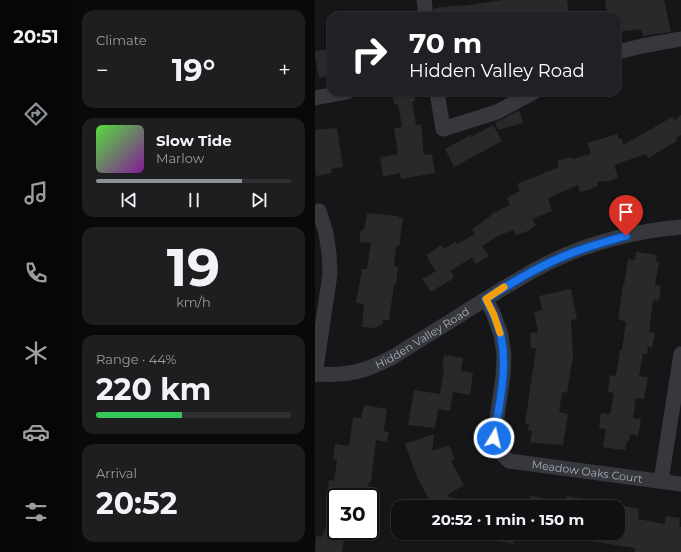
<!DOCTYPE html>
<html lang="en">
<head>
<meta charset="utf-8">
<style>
  :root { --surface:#101012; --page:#1e1e20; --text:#f1f3f6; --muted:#9c9d9f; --line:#303032; --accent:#8c9099 }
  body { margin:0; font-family:Montserrat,sans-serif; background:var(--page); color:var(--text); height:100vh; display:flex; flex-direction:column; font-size:15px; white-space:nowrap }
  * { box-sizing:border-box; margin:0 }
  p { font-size:13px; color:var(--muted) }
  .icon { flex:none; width:22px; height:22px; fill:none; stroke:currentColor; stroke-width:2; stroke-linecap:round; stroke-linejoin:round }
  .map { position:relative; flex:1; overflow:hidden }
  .side { display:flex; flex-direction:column; gap:10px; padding:10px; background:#09090a; width:243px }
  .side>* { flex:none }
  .hud { position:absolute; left:12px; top:12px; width:294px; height:84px; border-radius:12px; box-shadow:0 1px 3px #0004,0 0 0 1px var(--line); background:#202124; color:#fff; overflow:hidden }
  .speed { position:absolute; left:12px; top:488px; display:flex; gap:8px; font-size:20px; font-weight:700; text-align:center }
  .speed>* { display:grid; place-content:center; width:52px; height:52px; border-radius:50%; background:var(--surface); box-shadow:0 1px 3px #0004,0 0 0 1px var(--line); line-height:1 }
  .speed .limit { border:2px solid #111; border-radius:6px; background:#fff; color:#111 }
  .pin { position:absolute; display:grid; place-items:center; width:34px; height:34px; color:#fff; margin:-41px -17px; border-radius:50% 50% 50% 0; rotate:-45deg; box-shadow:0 0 4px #0007 }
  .pin .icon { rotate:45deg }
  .me { position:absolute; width:44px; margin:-22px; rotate:9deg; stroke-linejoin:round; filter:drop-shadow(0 0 3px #0008) }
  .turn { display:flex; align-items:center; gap:14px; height:84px; padding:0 16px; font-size:18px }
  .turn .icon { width:52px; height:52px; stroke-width:2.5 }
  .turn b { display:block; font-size:28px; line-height:34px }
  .big { font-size:30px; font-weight:700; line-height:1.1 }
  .side .widget { flex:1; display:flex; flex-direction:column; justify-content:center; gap:6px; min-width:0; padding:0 14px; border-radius:12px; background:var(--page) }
  .side .dial { align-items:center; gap:0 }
  .dial b { font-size:52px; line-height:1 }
  .song { display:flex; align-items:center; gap:12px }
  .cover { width:48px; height:48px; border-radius:6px; background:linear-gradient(135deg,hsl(110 70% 55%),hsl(290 70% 35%)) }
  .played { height:4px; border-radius:2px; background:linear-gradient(90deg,var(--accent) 75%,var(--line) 75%) }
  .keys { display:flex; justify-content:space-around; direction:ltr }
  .heat { display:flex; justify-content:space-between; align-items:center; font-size:22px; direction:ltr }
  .charge { height:6px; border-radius:3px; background:linear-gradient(90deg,#34c759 44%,var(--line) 0) }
  .trip { position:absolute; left:76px; top:500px; width:234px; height:40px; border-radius:12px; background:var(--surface); box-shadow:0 1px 3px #0004,0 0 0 1px var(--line); font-weight:700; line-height:40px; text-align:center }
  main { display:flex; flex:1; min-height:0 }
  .menu { display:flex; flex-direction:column; width:72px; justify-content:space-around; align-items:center; background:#060607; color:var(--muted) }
  .menu .icon { width:28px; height:28px }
  .menu .current { color:var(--accent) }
  .menu b { font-size:18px; color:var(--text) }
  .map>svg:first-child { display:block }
  .building { fill:#29292c }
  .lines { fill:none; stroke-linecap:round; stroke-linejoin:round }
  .minor { stroke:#37383d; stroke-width:15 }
  .route-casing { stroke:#114b97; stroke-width:10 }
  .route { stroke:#1a73e8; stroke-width:7 }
  .slow { stroke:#f59e0b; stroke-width:7 }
  .labels { text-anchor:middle; stroke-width:4; stroke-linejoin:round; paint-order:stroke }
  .street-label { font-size:11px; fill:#a8adb8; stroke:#111113 }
</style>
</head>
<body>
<main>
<nav class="menu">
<b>20:51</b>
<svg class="icon current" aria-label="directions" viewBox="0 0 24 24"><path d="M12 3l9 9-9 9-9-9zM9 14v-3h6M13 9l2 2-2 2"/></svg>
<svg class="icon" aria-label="music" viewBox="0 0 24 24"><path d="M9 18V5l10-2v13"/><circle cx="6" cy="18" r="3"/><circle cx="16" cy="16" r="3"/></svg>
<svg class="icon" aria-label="phone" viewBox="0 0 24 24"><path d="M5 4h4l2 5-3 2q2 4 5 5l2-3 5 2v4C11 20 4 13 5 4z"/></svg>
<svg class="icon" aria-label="climate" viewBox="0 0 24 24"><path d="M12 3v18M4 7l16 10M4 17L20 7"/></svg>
<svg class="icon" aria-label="car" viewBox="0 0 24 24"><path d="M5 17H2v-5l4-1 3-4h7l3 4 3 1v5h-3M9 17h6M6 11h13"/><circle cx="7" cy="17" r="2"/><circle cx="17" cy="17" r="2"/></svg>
<svg class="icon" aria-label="filters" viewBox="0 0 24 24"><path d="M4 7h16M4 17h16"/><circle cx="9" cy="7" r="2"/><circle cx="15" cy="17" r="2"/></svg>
</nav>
<section class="side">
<div class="widget"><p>Climate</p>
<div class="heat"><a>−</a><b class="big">19°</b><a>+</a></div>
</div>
<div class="widget">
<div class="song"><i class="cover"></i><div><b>Slow Tide</b><p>Marlow</p></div></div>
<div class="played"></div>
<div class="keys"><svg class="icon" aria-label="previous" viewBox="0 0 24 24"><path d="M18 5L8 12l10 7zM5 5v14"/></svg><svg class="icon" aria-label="pause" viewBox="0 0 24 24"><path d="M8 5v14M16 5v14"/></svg><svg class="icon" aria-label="next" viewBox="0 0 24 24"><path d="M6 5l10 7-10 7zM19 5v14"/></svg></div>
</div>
<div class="widget dial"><b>19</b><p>km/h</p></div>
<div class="widget"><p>Range · 44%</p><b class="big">220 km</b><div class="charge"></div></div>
<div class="widget"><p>Arrival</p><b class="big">20:52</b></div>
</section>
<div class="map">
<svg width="366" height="552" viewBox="0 0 366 552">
  <rect width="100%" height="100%" fill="#161618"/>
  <path class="building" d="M 187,0 L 252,0 L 254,16 L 120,16 L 119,8 L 147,5 L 147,6 Z
    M 290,0 L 349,0 L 356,32 L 328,36 L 326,29 L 302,32 L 302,16 L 292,16 Z
    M 16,49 L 16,75 L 4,78 L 0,57 L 0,51 Z
    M 77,92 L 99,92 L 100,101 L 97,102 L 101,125 L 106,124 L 109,155 L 117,154 L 120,173 L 86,179 L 85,173 L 68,177 L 65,157 L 83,154 L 79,128 L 87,127 L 83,104 L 79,104 Z
    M 204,110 L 208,123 L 183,130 L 180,122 L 186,120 Z
    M 366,115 L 366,135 L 361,138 L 362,141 L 333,158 L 331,154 L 299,165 L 303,177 L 294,181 L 282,182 L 283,186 L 274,190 L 265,192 L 263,185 L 233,198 L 237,211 L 217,219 L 221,225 L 211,232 L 201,235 L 198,230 L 183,236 L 167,246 L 174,256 L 161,264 L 157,257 L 136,271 L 139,278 L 116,292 L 107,279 L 121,271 L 113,260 L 114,260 L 112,255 L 126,245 L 129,249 L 141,241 L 142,244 L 160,234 L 157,229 L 177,215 L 176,214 L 195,205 L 192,198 L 205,191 L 202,184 L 244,167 L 242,161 L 256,157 L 257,159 L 276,154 L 272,143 L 302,134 L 304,139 L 307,139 L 308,145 L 357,117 L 360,120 Z
    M 178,125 L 187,141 L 139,167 L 130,149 L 155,135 L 156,137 Z
    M 22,128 L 28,167 L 16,169 L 17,173 L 1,176 L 0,169 L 0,130 Z
    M 52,213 L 83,216 L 83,217 L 88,218 L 84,246 L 81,246 L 79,266 L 83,267 L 81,284 L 79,284 L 74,320 L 68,320 L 67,324 L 60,328 L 47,327 L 49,304 L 41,303 L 47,269 L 52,269 L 56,243 L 44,242 L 46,230 L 49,230 Z
    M 321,252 L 342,255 L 341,261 L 344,262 L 340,285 L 346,286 L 344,301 L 338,300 L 334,332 L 340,333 L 337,348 L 333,347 L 332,354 L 328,354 L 324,376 L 333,377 L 329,399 L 321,398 L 318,418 L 326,419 L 323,436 L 315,434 L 314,441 L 312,441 L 310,450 L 300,449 L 288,447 L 291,429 L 284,428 L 286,413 L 295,414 L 299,393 L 293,392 L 295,375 L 301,376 L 305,350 L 307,350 L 311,322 L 303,319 L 308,284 L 309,285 L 313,259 L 320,260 Z
    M 256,289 L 262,319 L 256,320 L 258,356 L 252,393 L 247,392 L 244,412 L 253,414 L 248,445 L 240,444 L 240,445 L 215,442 L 217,431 L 213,431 L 214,424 L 210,424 L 221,348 L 216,348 L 215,333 L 223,332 L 219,312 L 227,310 L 224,296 Z
    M 129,355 L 148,358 L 146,371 L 158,373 L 155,395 L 138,392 L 135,411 L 123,409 L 120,428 L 93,425 L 99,390 L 125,394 L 129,369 L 127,369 Z
    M 49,405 L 72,409 L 69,431 L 74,432 L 72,442 L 61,440 L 56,482 L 54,482 L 52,497 L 12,497 L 14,480 L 19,481 L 22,460 L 18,459 L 20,444 L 34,446 L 38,417 L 46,418 Z
    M 119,434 L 117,451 L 134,445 L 140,460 L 136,461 L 149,485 L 131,496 L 160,503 L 159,507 L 125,507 L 121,500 L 116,503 L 102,477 L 90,444 Z
    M 216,496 L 247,501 L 246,507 L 214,507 Z
    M 251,496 L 283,501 L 283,507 L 250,507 Z
    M 308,506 L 324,509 L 323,519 L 350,524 L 351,516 L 365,518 L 364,527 L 366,527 L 366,552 L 319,552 L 320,548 L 261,539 L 262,533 L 303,533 L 303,515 L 307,515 Z
    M 9,529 L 30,532 L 27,552 L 0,552 L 1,536 L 7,537 Z
    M 171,533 L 201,533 L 199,544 L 170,539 Z"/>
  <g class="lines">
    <g class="minor">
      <path d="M 109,0 L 111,16"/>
      <path d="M 302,52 L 327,46 L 366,39"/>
      <path d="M 122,92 L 128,129 L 182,112 L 219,92"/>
      <path d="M 0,98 L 32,92"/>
      <path id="s1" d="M 171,299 L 179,315 L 186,335 L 189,355 L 188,376 L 179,438 L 183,450 L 194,461 L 366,484"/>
      <path id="s2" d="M 0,374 C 33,376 49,372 78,357 C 103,341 128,326 153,310 C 181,293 208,275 237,261 C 277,242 322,231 366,227"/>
      <path d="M 0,375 L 15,274 L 14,253 L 11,233 L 4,211"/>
      <path d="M 346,481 L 366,354"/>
    </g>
  </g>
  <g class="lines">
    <g class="route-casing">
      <path id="route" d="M 179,438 C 184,404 193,370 186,336 C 183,323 177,311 171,299 C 193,285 214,272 238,261 C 261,250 286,243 311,236"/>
    </g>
    <use href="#route" class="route"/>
    <path class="slow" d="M 185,333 L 179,315 L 171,299 L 189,287"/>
  </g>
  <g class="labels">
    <g class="street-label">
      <text dy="4" stroke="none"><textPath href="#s2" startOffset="116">Hidden Valley Road</textPath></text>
      <text dy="4" stroke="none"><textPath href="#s1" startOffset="250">Meadow Oaks Court</textPath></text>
    </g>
  </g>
</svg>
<div class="speed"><div class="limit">30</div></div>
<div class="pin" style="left:311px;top:236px;background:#d93025"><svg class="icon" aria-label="arrive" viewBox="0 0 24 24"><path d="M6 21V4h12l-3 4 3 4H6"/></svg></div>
<svg class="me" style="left:179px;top:438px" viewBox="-20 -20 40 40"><circle r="17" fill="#1a73e8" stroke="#fff" stroke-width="3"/><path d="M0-11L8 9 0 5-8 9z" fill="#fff"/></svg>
<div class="trip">20:52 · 1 min · 150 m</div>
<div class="hud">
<div class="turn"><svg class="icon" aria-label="right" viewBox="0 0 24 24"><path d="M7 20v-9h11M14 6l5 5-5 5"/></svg><div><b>70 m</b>Hidden Valley Road</div></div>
</div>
</div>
</main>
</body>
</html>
